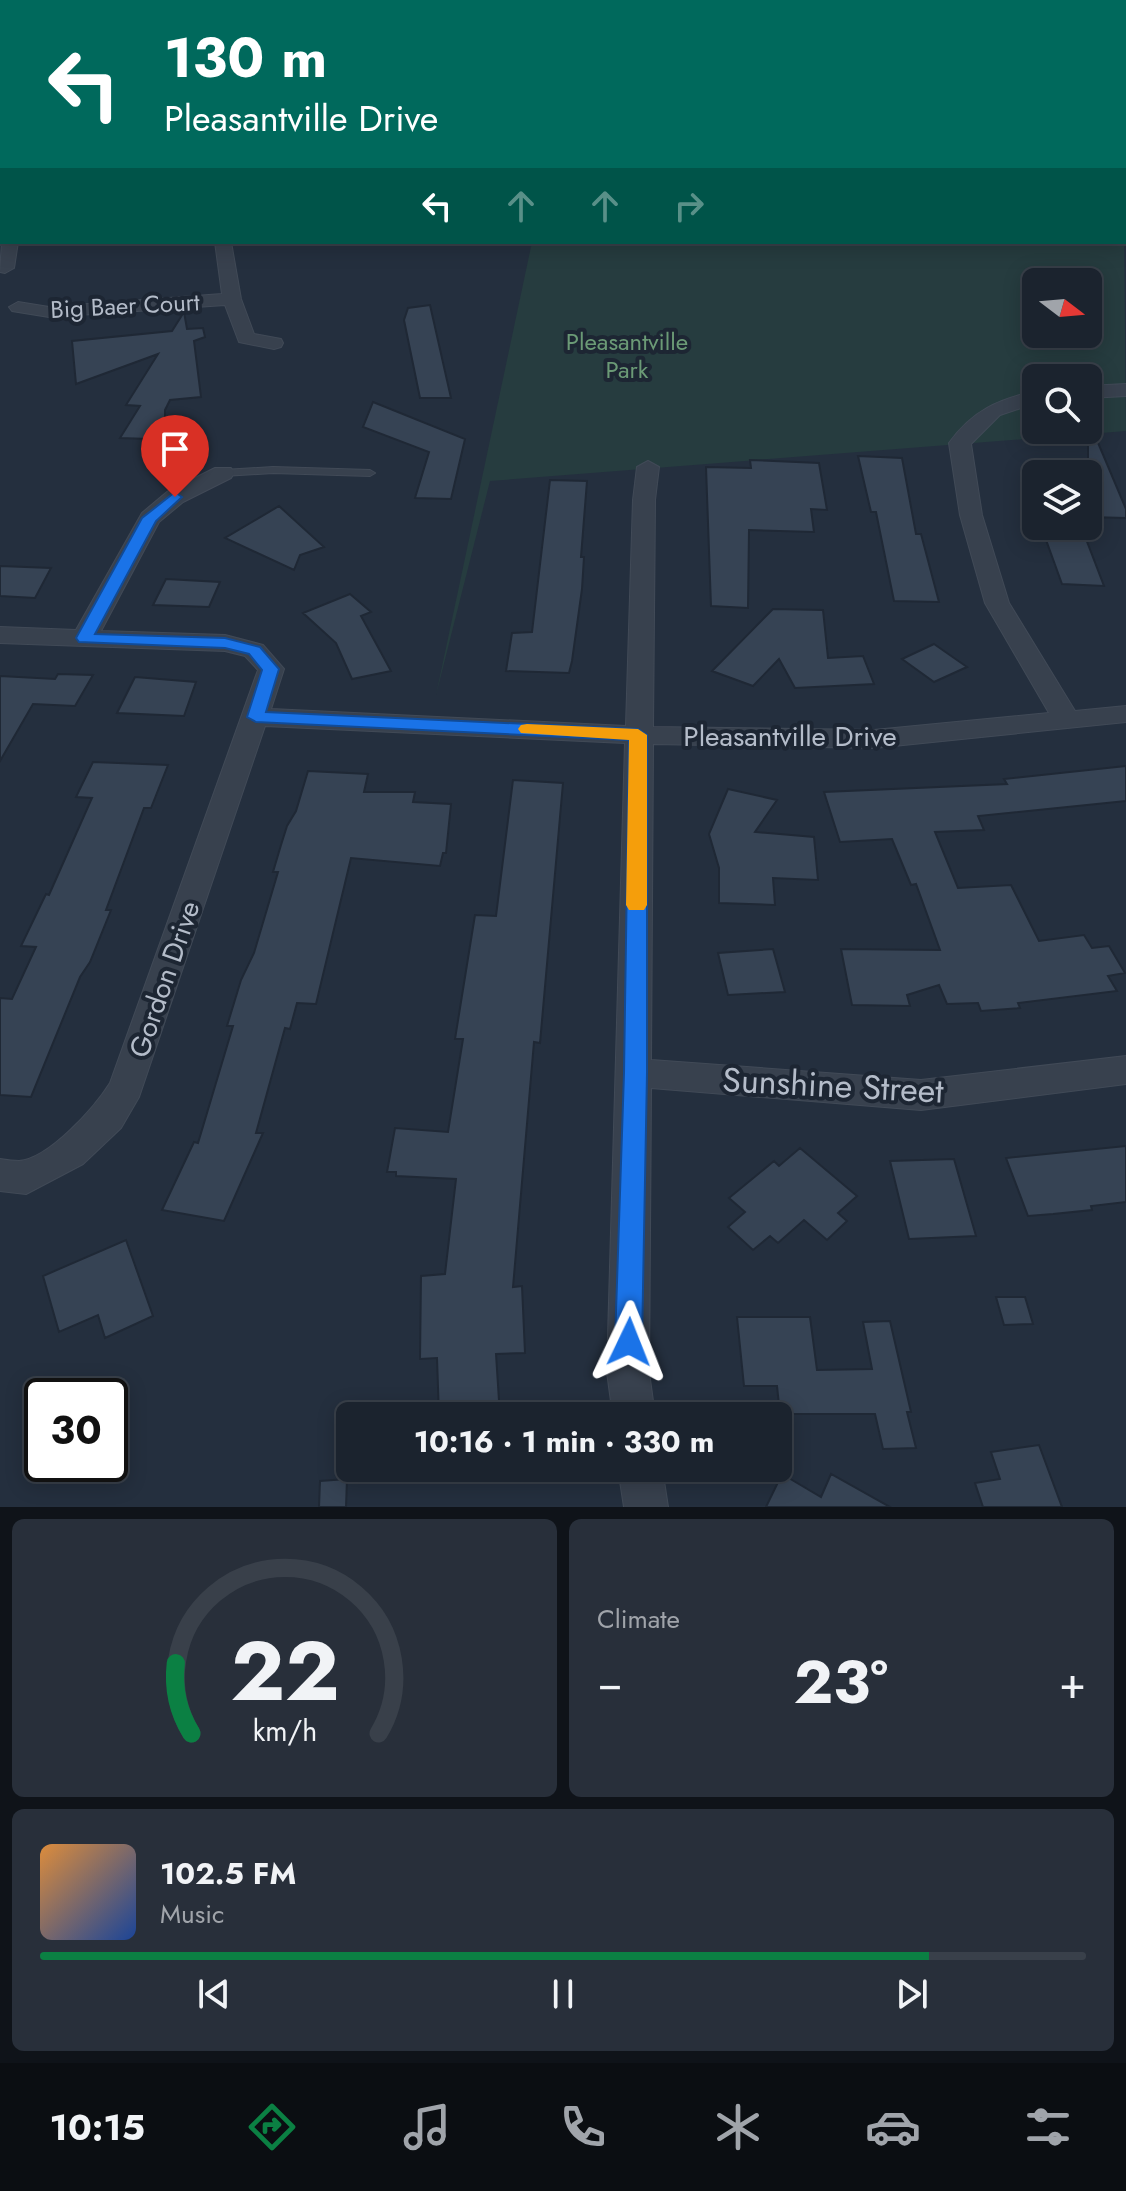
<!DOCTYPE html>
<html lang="en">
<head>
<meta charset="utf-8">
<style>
  :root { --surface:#1b232e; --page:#282f3a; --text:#f1f3f6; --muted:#a0a4aa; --line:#39404a; --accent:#0b8043 }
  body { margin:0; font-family:Jost,sans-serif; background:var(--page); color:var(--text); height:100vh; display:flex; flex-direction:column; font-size:30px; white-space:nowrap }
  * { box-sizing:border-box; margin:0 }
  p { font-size:26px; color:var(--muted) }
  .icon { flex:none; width:44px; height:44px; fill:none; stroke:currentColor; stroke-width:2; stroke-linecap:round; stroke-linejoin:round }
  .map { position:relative; height:1507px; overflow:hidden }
  .side { display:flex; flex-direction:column; gap:12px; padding:12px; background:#0f1319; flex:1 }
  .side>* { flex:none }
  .guide { position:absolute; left:0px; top:0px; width:1126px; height:244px; box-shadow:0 4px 20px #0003,0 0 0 2px var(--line); background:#00695c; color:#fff; overflow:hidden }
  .needle { width:52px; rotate:106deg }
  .controls { position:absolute; left:1022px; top:268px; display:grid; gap:16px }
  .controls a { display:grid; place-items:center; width:80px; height:80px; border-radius:12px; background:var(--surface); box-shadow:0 4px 20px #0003,0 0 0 2px var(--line); font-size:40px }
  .speed { position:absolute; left:24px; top:1378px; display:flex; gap:16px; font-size:40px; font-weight:700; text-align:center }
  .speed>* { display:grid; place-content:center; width:104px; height:104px; border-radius:50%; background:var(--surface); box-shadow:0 4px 20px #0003,0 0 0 2px var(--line); line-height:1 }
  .speed .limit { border:4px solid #111; border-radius:12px; background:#fff; color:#111 }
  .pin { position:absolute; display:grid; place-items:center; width:68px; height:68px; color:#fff; margin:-82px -34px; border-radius:50% 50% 50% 0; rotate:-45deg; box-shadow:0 0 8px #0007 }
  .pin .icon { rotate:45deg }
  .me { position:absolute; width:88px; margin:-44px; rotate:2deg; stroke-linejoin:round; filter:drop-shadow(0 0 6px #0008) }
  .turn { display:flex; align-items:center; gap:28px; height:168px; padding:0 32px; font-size:36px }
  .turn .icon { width:104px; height:104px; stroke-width:2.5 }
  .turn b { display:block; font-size:56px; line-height:68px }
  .lanes { display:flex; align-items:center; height:76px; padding:0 32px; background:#0003; justify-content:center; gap:40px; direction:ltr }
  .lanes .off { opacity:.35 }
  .big { font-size:60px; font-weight:700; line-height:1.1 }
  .side .card { flex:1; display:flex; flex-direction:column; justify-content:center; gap:12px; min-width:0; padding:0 28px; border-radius:12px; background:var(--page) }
  .side .dial { align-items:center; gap:0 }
  .dial svg { height:208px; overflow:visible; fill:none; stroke:var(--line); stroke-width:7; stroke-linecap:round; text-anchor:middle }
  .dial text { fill:var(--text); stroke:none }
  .song { display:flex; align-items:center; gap:24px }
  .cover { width:96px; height:96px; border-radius:12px; background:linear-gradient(135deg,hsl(30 70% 55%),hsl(220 70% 35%)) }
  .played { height:8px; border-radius:4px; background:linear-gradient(90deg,var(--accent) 85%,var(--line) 85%) }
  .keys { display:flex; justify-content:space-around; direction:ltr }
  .heat { display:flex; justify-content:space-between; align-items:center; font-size:44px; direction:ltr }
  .side .tiles { flex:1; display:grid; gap:12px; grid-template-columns:1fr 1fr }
  .card:last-child { grid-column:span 2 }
  .trip { position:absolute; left:336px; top:1402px; width:456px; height:80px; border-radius:12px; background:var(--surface); box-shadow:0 4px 20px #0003,0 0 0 2px var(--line); font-weight:700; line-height:80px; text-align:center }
  .tab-bar { display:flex; height:128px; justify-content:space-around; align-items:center; background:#0b0e12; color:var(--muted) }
  .tab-bar .icon { width:56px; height:56px }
  .tab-bar .active { color:var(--accent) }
  .tab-bar b { font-size:36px; color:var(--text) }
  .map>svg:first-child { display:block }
  .green { fill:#263c3f; fill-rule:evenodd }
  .building { fill:#364354; stroke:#1f2835; stroke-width:2 }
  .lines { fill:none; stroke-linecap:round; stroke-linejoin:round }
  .lane-casing { stroke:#414a57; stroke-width:2 }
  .street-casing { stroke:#414a57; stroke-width:2 }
  .highway-casing { stroke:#434c59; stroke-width:2 }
  .lane { fill:#38414e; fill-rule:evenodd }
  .street { fill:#38414e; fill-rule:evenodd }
  .highway { fill:#746855; fill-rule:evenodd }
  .route { fill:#1a73e8; stroke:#114b97; stroke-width:2 }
  .slow { fill:#f59e0b }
  .labels { text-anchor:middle; stroke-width:8; stroke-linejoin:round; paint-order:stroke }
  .far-street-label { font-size:24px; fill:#b4bcc9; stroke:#1d2633 }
  .far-park-label { font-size:24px; fill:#6b9a76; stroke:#1d2633 }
  .street-label { font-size:28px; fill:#b4bcc9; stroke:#1d2633 }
  .near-street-label { font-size:34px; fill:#b4bcc9; stroke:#1d2633 }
</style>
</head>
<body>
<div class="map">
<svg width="1126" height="1507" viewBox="0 0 1126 1507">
  <rect width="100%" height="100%" fill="#242f3e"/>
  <path class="green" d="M 1124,227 L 1126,431 L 490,481 L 436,695 L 532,242 L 1124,242 ZM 1036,282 L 1088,282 L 1088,334 L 1036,334 ZM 1036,378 L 1088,378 L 1088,430 L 1036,430 Z"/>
  <path class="building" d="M 430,305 L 451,398 L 420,398 L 404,320 L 408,308 Z
    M 184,312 L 187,329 L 203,328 L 205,337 L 194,341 L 201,397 L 170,400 L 165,410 L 165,419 L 149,439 L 120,438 L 140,406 L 126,405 L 158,354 L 76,384 L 72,341 L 172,331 Z
    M 373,402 L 465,439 L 451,499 L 415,498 L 429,452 L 363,427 Z
    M 1088,419 L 1126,509 L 1126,518 L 1088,517 Z
    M 858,456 L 902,458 L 916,534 L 921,534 L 939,602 L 894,601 L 876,512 L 871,512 Z
    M 750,460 L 819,463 L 827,510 L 811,509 L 814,532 L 749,530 L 748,608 L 711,606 L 706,467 L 751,468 Z
    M 550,480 L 587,481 L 581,557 L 584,557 L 582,589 L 572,661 L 569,673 L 506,671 L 512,633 L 532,632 Z
    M 279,506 L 324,547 L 300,555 L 294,570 L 225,538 Z
    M 1041,526 L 1081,526 L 1104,586 L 1062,584 Z
    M 0,566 L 51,568 L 35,598 L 0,596 Z
    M 166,579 L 220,582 L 209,607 L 153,605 Z
    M 350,594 L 371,612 L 361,616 L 391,671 L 352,679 L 336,643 L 303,613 Z
    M 773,609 L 823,610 L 828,658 L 863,656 L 874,684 L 795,688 L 779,659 L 753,686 L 712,671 Z
    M 934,644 L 967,667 L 934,682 L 902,659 Z
    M 58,674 L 93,675 L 75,706 L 33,704 L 0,761 L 0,676 L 55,679 Z
    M 135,677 L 196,682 L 184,716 L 117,713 Z
    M 93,762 L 168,765 L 151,808 L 144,808 L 106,910 L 111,910 L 90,962 L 80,977 L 31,1097 L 0,1095 L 0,998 L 12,999 L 36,947 L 21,946 L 46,894 L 49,895 L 92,798 L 76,797 Z
    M 1126,766 L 1126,801 L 978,816 L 984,830 L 935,832 L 958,888 L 1011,885 L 1039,941 L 1084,935 L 1092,948 L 1109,946 L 1125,973 L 1108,976 L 1117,991 L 1018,1003 L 1020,1008 L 981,1011 L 978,1003 L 947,1004 L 939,985 L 907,995 L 910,1006 L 852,1005 L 841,949 L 940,950 L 916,884 L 911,885 L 892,839 L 840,842 L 824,792 L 1007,784 L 1004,779 Z
    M 308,771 L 368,774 L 364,792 L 415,792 L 413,802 L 451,804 L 446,853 L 443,853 L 440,866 L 351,858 L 316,1004 L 297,1003 L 290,1029 L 285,1028 L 256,1133 L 263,1133 L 224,1221 L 162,1210 L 194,1142 L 198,1143 L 233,1026 L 227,1026 L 241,980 L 254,953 L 278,872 L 273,872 L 281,845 L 287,826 L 296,811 Z
    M 513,780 L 563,783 L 540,1043 L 534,1042 L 513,1287 L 522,1286 L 525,1353 L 496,1354 L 500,1416 L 439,1416 L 437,1358 L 420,1359 L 421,1276 L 445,1274 L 456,1179 L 396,1176 L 396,1172 L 387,1172 L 395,1128 L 448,1132 L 463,1039 L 455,1039 L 475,915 L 496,916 Z
    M 728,789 L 777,800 L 755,832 L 814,837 L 818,880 L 773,878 L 775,905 L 719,903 L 719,868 L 709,834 Z
    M 773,949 L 785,992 L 728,995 L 718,953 Z
    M 1126,1146 L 1126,1202 L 1091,1206 L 1092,1210 L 1053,1214 L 1028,1216 L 1006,1158 Z
    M 800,1148 L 857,1196 L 838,1213 L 847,1221 L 827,1240 L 804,1220 L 778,1243 L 770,1236 L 753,1250 L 728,1227 L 745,1212 L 729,1198 L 774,1161 L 779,1166 Z
    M 954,1159 L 976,1236 L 909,1239 L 890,1161 Z
    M 126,1240 L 153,1316 L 105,1338 L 98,1315 L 59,1332 L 43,1276 Z
    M 996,1297 L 1025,1297 L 1033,1324 L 1004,1325 Z
    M 737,1317 L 810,1317 L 817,1370 L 872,1369 L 863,1322 L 890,1321 L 911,1412 L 907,1412 L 916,1448 L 883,1449 L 875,1414 L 780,1414 L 777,1386 L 744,1386 Z
    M 1039,1445 L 1062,1507 L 983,1507 L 975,1483 L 1000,1479 L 991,1452 Z
    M 782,1474 L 821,1497 L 831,1474 L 890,1507 L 766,1507 Z
    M 347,1479 L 346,1507 L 319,1507 L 320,1481 Z"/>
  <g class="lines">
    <g class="lane-casing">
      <path id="lane" d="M 967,0 L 973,0 L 974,2 L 968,2 Z
        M 1057,0 L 1064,0 L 1055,2 Z
        M 1124,88 L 1126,88 L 1126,92 L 1124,92 Z
        M 273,467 L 370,470 L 375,473 L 370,476 L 273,473 L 223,476 L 218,473 L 223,470 Z"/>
    </g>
    <g class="street-casing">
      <path id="street" d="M 199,0 L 212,0 L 197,2 Z
        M 338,0 L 380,0 L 382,2 L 340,2 Z
        M 494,0 L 506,0 L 492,2 Z
        M 0,17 L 2,17 L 2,23 L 0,23 Z
        M 0,184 L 2,184 L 2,194 L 0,194 Z
        M 2,242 L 18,242 L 14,268 L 5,273 L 0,272 Z
        M 215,242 L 231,242 L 241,299 L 254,334 L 281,339 L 283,343 L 281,347 L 274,349 L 239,342 L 225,305 L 49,317 L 12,311 L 9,307 L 18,302 L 49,307 L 222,294 Z
        M 1126,384 L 1126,396 L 1088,398 L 1088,386 Z
        M 1036,391 L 1036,403 L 1000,415 L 971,444 L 982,515 L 1009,603 L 1075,711 L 1126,706 L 1126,722 L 874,748 L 653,744 L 651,1060 L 921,1080 L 1126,1056 L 1126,1084 L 921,1110 L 651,1088 L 649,1372 L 655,1416 L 613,1416 L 607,1372 L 625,743 L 265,726 L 139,1097 L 121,1128 L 83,1164 L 26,1194 L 0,1191 L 0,1159 C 6,1160 13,1161 19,1161 C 49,1159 95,1107 110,1083 L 258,670 L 245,656 L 225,651 L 0,643 L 0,627 L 76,630 L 142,513 L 167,492 L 215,468 L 231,468 L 234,473 L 231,478 L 183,502 L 159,522 L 101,631 L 225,635 L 263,645 L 284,669 L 271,709 L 626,726 L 633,500 L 637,467 L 648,461 L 659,467 L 655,500 L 653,727 L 874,730 L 1049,713 L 985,603 L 960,515 L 949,443 C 972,411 998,399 1036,391 Z
        M 618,1468 L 662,1468 L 668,1507 L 624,1507 Z"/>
    </g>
    <g class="highway-casing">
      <path id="highway" d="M 0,108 L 2,108 L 2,120 L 0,120 Z
        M 1124,163 L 1126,163 L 1126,177 L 1124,177 Z
        M 1124,196 L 1126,196 L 1126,210 L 1124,210 Z"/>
    </g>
    <use href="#lane" class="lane"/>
    <use href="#street" class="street"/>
    <use href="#highway" class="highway"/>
  </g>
  <path class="route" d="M 175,492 L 182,497 L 156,521 L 95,634 L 225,638 L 260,647 L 279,669 L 266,712 L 638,729 L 647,735 L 647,1073 L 642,1342 L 638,1351 L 629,1355 L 619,1351 L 615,1342 L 624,1073 L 629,740 L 256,722 L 247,717 L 262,670 L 249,654 L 225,648 L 79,642 L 76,638 L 142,518 Z"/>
  <path class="slow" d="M 527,724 L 638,729 L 647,735 L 647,905 L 644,910 L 629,910 L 626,905 L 629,740 L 521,733 L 518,729 L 521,725 Z"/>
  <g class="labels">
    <g class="far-street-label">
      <text transform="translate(125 306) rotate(-3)" y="8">Big Baer Court</text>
    </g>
    <g class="far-park-label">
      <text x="627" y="350">Pleasantville<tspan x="627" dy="28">Park</tspan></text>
    </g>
    <g class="street-label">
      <text x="790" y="746">Pleasantville Drive</text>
      <text transform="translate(164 979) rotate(-71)" y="10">Gordon Drive</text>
    </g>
    <g class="near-street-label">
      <text transform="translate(833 1085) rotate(3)" y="12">Sunshine Street</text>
    </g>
  </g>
</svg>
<div class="controls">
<a><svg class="needle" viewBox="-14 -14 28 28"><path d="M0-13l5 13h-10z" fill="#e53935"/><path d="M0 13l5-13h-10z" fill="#a0a4aa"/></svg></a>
<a><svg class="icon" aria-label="search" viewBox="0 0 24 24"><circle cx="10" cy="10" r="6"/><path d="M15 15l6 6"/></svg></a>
<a><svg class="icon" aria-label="layers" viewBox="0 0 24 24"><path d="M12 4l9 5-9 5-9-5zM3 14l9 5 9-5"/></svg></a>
</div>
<div class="speed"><div class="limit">30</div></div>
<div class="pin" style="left:175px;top:497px;background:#d93025"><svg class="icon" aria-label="arrive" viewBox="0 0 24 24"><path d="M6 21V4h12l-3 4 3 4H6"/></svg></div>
<svg class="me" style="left:629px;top:1342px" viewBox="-20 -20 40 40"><path d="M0-17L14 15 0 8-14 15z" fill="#1a73e8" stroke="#fff" stroke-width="4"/></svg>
<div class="trip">10:16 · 1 min · 330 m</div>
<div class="guide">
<div class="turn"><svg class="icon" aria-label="left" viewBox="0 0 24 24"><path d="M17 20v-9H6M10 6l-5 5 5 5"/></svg><div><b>130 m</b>Pleasantville Drive</div></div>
<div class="lanes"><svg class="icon" aria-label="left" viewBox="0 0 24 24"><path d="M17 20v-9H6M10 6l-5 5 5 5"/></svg><svg class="icon off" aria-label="ahead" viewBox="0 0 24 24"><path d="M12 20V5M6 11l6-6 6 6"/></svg><svg class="icon off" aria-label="ahead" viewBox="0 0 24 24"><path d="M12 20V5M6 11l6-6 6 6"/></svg><svg class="icon off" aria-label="right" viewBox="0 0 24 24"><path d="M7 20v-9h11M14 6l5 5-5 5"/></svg></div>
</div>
</div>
<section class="side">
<div class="tiles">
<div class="card dial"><svg viewBox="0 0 100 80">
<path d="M14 69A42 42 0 1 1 86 69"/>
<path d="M14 69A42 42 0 0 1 8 42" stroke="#0b8043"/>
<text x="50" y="56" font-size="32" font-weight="700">22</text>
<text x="50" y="72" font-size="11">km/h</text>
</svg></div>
<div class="card"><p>Climate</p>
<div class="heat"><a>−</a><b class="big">23°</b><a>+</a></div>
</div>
<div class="card">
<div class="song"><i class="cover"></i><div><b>102.5 FM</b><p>Music</p></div></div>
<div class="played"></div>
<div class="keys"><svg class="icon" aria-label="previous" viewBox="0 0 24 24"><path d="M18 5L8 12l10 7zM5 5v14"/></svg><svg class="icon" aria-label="pause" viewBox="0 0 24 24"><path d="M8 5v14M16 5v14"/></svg><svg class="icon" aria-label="next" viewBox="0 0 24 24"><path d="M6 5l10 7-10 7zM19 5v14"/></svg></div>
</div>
</div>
</section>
<nav class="tab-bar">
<b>10:15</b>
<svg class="icon active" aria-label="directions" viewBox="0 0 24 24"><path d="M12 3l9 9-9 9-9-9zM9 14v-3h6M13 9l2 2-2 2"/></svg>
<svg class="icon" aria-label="music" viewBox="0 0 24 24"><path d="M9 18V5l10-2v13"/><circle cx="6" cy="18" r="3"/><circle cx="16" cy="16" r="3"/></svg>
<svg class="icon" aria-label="phone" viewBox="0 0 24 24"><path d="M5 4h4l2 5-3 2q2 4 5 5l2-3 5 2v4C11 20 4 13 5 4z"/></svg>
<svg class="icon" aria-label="climate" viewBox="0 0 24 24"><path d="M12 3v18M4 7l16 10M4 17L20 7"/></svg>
<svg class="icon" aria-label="car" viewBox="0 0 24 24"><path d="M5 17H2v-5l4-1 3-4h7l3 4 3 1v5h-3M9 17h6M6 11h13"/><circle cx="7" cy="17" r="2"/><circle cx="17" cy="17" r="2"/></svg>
<svg class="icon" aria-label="filters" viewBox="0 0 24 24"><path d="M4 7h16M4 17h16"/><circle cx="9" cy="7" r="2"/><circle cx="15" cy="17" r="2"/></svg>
</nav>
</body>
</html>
